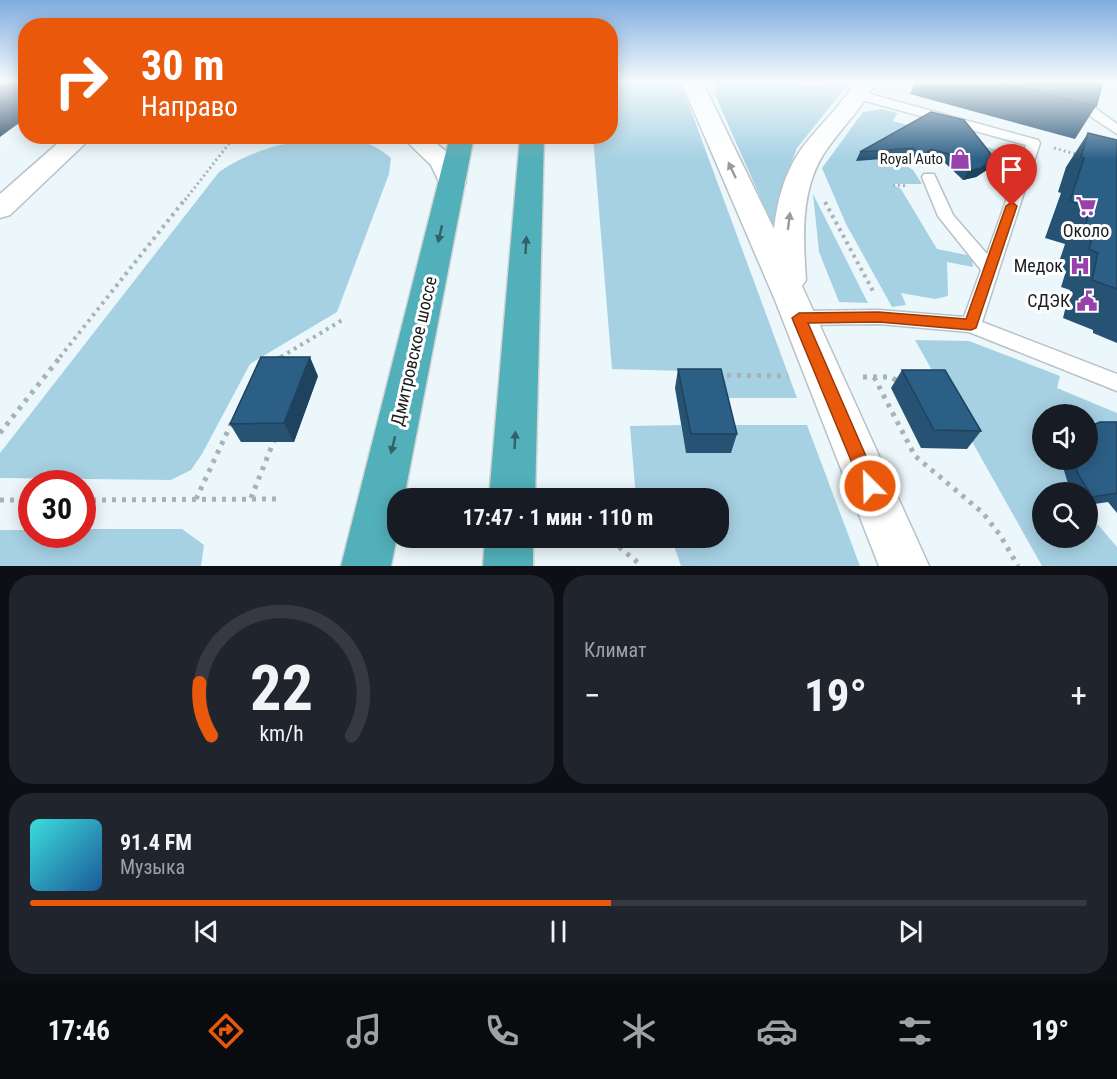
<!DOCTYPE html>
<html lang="ru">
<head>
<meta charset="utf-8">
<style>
  :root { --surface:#171b24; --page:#20242c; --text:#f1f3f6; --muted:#9ea1a6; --line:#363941; --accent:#ea580c }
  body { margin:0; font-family:"Roboto Condensed",sans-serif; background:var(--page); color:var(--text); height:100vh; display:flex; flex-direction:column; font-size:22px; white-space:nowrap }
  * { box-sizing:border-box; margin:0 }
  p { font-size:20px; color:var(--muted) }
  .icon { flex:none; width:33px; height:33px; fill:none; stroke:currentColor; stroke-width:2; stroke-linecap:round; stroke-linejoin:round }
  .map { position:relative; height:566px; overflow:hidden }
  .details { display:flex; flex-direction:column; gap:9px; padding:9px; background:#0d0f14; flex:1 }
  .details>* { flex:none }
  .hud { position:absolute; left:18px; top:18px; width:600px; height:126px; border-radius:24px; box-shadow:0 3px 15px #0003; background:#ea580c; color:#fff; overflow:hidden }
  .tools { position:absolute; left:1032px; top:404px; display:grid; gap:12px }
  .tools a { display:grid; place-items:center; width:66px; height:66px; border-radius:50%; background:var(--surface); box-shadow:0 3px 15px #0003; font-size:30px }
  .speed { position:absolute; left:18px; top:470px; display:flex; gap:12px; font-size:30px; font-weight:700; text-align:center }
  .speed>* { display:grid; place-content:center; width:78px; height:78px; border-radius:50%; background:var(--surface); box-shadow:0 3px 15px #0003; line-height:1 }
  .speed .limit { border:9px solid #d22; background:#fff; color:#111 }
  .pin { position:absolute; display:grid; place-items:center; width:51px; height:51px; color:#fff; margin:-62px -26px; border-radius:50% 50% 50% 0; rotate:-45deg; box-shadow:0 0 6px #0007 }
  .pin .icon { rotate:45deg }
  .me { position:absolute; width:66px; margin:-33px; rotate:337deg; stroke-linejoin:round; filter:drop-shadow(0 0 4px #0008) }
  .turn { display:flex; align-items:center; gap:21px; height:126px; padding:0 24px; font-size:27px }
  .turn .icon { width:78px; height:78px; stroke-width:2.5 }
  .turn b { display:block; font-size:42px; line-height:51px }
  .big { font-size:45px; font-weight:700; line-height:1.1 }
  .details .card { flex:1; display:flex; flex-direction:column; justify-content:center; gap:9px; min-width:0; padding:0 21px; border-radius:24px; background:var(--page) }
  .details .dial { align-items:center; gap:0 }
  .dial svg { height:156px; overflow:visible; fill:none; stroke:var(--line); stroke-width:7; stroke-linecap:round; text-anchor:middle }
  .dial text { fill:var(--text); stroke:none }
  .song { display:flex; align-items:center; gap:18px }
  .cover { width:72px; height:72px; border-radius:9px; background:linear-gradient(135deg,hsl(180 70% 55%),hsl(210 70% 35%)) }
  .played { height:6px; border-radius:3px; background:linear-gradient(90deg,var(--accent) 55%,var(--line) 55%) }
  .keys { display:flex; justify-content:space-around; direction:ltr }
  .heat { display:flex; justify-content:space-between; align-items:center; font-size:33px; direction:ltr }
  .details .tiles { flex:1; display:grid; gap:9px; grid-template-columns:1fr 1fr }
  .card:last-child { grid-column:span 2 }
  .trip { position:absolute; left:387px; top:488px; width:342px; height:60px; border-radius:24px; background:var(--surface); box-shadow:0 3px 15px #0003; font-weight:700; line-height:60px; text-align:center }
  .dock { display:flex; height:96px; justify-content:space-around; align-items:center; background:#090b0e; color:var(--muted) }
  .dock .icon { width:42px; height:42px }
  .dock .current { color:var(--accent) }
  .dock b { font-size:27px; color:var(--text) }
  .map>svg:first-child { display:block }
  .green { fill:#a6d1e3 }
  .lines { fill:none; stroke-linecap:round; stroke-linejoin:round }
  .service-casing { stroke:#b7c1c6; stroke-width:3 }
  .minor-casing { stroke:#b7c1c6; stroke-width:3 }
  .trunk-casing { stroke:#d1d2d2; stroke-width:3 }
  .path-far2 { stroke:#a9b3b6; stroke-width:3; stroke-dasharray:2 3; stroke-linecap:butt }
  .path-far1 { stroke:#a9b3b6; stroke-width:4; stroke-dasharray:3 4.5; stroke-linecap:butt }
  .path { stroke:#a9b3b6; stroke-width:5; stroke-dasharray:4 6; stroke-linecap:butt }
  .service { fill:#fff; fill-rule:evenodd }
  .minor { fill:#fff; fill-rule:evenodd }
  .trunk { fill:#52b0ba; fill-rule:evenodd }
  .wall { fill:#265273 }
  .shaded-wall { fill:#1f425e }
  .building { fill:#2c5f86; stroke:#1f425e; stroke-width:1.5 }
  .oneway { fill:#989a9b }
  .oneway2 { fill:#336065 }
  .route { fill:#ea580c; stroke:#983908; stroke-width:1.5 }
  .labels { text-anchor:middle; stroke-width:6; stroke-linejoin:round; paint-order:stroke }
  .far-poi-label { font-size:15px; fill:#1a1e20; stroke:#fff; text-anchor:end }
  .poi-label { font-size:18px; fill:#1a1e20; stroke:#fff; text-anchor:end }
  .street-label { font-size:18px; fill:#1a1e20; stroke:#fff }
</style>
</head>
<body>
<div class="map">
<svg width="1117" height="566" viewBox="0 0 1117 566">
  <rect width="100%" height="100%" fill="#ebf7fb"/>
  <path class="green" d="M 611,81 L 680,81 L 797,398 L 718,398 L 685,371 L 612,369 L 593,137 L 610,136 Z
    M 718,81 L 761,81 L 812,86 L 849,83 L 797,148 L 782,187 L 776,233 L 715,95 Z
    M 882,109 L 897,113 L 893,121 L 1005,152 L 997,175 L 986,167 L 889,151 L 894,158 L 913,170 L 922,184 L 892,184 L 901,189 L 937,249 L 972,256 L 973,267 L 947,262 L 948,296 L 935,299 L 901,293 L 906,305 L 892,307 L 846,224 L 822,168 L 863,112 Z
    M 318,138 C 346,138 369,138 391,158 L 389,174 L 337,312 L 250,364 L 202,454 L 191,470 L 171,480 L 0,478 L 0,453 L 219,172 C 250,151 281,143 318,138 Z
    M 813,194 L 868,303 L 839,302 L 819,252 Z
    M 915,340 L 969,341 L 1060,376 L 1057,388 L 1117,413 L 1117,432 L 1088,433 L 1088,414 L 1042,414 L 1042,459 L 1063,459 L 1063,467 L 1073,492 L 1042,492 L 1042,537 L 1088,537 L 1088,513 L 1117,547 L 1117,566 L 1042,566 Z
    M 681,425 L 686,452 L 730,453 L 724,425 L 807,425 L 860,566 L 681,566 L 671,537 L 718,537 L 718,498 L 636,498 L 630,426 Z
    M 83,529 L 182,529 L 204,545 L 201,566 L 0,566 L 0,530 L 31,530 L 32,534 L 82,534 Z"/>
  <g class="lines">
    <g class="service-casing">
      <path id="service" d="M 859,91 L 1038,140 L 1040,143 L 982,322 L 1117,374 L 1117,391 L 969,332 L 879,324 L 799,325 L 792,323 L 789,318 L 792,313 L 799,311 L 879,310 L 964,317 L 981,270 L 938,216 L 922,177 L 924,174 L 934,174 L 953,215 L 987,254 L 1026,145 L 855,98 L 855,92 Z
        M 1069,100 L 1095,108 L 1117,124 L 1117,134 L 1087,114 L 1065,107 L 1065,101 Z"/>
    </g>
    <g class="minor-casing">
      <path id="minor" d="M 681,81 L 702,81 L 774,229 C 778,195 787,165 809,139 C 825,120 843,103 856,81 L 877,81 C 863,107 843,126 827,149 C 800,187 803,236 806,280 L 802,286 L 929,566 L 879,566 L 775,300 Z
        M 66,136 L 93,136 L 10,215 L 0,218 L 0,194 Z
        M 401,136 L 428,136 L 451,156 L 466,182 L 462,188 L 452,190 L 442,188 L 431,165 Z"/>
    </g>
    <g class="trunk-casing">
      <path id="trunk" d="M 450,136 L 474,136 L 404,498 L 398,498 L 398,532 L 391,566 L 341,566 Z
        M 520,136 L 544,136 L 535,498 L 489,498 Z
        M 485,537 L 533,537 L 533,566 L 483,566 Z"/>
    </g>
    <path class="path-far2" d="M 1054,148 L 1079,155
      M 893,185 L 908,186
      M 185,200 L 235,136"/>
    <path class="path-far1" d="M 825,202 L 874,293
      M 60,357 L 186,198
      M 281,357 L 344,319"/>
    <path class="path" d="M 278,359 L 284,356
      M 717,375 L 788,376
      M 863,377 L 891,377 L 899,382
      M 874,377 L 915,456 L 983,513 L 1000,535 L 1018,566
      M 0,433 L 61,356
      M 251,498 L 275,438
      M 196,499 L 232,422
      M 0,500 L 32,500
      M 82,500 L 278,499
      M 619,547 L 642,566"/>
    <use href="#service" class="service"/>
    <use href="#minor" class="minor"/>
    <use href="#trunk" class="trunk"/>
  </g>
  <path class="wall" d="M 915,81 L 1097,81 L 1096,106 L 1075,139 L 910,94 Z
    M 931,112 L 990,168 L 976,177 L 963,180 L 945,163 L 927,158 L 918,165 L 909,157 L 856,161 L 860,152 Z
    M 1088,133 L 1117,140 L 1117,343 L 1093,333 L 1093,330 L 1063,318 L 1070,290 L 1061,287 L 1066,271 L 1057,268 L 1065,244 L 1045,238 L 1061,193 L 1058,192 L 1066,167 Z
    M 678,369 L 737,434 L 731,453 L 686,453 L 675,388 Z
    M 902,370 L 981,431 L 967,449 L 921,448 L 891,388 Z
    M 318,376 L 294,442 L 241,442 L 230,424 Z
    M 1117,422 L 1117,513 L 1108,502 L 1088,505 L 1088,492 L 1073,492 L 1068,484 L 1063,467 L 1063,459 L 1088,459 Z"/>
  <path class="shaded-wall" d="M 12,81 L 26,81 L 26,118 L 0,137 L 0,89 Z
    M 931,149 L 927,158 L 918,165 L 922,156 Z
    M 995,159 L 990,168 L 976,177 L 963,180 L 968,171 Z
    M 310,357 L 318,376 L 294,442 L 284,423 Z"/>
  <path class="building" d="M 0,81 L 12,81 L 0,89 Z
    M 994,81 L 1093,81 L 1103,83 L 1096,106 Z
    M 931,112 L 964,120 L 995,159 L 981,168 L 968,171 L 949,154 L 931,149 L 922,156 L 913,148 L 860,152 Z
    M 1088,133 L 1117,140 L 1117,289 L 1092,280 L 1098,253 L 1089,249 L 1093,234 L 1084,231 L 1090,208 L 1070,201 L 1084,158 L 1081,157 Z
    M 261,357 L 310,357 L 284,423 L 230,424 Z
    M 678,369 L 721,369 L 737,434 L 691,434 Z
    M 902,370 L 945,370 L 981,431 L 934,430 Z
    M 1100,422 L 1117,422 L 1117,493 L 1092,497 L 1078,474 L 1073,459 L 1088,459 L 1088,427 Z"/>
  <defs><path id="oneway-solid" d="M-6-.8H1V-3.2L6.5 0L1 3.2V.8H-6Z" transform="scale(1.5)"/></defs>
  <g class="oneway">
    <use href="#oneway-solid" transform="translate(732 170) rotate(-115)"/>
    <use href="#oneway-solid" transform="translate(789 221) rotate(-83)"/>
  </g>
  <g class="oneway2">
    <use href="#oneway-solid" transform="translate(440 234) rotate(103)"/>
    <use href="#oneway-solid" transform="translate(526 245) rotate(-87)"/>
    <use href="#oneway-solid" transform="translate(515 440) rotate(-87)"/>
    <use href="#oneway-solid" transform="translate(393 445) rotate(103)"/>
  </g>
  <linearGradient id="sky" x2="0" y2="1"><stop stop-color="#7face0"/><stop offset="0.51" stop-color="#f6fbfd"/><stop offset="1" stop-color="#f6fbfd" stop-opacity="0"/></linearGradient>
  <rect width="1117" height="160" fill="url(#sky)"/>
  <path class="route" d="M 1012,202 L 1017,206 L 976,328 L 971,330 L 879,322 L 808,323 L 879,486 L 877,492 L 870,494 L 864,492 L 792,318 L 799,313 L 879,312 L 966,319 L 1006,206 Z"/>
  <defs>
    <g id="shop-bare" transform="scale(1.62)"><path d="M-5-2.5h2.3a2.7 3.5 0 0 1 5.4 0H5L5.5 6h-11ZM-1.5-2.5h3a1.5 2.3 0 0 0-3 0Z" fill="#9841ad" stroke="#fff" stroke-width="2.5" paint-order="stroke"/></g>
    <g id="supermarket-bare" transform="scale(1.62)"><path d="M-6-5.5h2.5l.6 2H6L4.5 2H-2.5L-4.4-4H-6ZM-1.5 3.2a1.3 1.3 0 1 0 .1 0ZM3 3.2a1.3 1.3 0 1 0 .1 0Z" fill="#9841ad" stroke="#fff" stroke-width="2.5" paint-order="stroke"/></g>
    <g id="hospital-bare" transform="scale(1.62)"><path d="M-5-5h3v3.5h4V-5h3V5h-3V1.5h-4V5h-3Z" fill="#9841ad" stroke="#fff" stroke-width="2.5" paint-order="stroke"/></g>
    <g id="civic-bare" transform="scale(1.62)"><path d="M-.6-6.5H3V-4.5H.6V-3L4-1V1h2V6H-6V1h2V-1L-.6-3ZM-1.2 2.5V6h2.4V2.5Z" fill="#9841ad" stroke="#fff" stroke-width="2.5" paint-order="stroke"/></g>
  </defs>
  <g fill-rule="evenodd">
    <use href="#shop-bare" x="960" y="159"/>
    <use href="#supermarket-bare" x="1086" y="206"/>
    <use href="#hospital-bare" x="1080" y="266"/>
    <use href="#civic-bare" x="1087" y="301"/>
  </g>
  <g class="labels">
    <g class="far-poi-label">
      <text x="943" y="164">Royal Auto</text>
    </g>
    <g class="poi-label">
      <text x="1086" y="237" text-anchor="middle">Около</text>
      <text x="1063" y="272">Медок</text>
      <text x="1070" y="307">СДЭК</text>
    </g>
    <g class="street-label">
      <text transform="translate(414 351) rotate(-77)" y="6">Дмитровское шоссе</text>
    </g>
  </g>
</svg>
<div class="tools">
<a><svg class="icon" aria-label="sound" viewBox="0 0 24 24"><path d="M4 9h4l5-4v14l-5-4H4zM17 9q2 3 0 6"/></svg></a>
<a><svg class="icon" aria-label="search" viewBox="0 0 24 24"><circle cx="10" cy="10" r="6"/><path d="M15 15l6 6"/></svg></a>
</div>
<div class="speed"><div class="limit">30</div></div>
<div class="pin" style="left:1012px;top:206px;background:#d93025"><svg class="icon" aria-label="arrive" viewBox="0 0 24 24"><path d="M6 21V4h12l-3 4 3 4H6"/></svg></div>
<svg class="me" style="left:870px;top:486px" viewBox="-20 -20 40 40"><circle r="17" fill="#ea580c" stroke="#fff" stroke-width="3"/><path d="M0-11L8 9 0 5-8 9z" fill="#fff"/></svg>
<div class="trip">17:47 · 1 мин · 110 m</div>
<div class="hud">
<div class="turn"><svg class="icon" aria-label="right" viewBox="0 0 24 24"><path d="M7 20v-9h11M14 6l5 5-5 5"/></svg><div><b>30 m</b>Направо</div></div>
</div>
</div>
<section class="details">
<div class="tiles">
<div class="card dial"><svg viewBox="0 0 100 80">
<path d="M14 69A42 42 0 1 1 86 69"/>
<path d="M14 69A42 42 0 0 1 8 42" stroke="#ea580c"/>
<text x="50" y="56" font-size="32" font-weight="700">22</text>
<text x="50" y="72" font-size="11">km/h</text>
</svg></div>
<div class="card"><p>Климат</p>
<div class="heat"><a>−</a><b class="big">19°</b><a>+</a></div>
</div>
<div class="card">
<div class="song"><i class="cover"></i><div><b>91.4 FM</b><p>Музыка</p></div></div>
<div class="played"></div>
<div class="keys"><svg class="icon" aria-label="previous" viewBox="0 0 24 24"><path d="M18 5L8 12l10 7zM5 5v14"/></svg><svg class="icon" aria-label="pause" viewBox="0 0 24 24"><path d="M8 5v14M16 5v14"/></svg><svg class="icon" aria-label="next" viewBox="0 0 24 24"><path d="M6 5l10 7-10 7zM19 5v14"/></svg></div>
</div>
</div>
</section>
<nav class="dock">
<b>17:46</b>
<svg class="icon current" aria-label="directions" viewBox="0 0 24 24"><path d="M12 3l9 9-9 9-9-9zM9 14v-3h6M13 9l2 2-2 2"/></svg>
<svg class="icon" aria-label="music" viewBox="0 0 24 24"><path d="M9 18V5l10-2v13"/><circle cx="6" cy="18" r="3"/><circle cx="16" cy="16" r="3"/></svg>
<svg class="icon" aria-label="phone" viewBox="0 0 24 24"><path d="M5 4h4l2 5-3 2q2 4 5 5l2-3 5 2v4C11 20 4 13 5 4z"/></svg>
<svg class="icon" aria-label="climate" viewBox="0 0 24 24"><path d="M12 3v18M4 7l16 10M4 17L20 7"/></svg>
<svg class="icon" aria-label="car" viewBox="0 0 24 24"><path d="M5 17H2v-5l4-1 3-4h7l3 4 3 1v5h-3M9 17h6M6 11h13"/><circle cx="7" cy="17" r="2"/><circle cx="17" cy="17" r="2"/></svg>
<svg class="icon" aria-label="filters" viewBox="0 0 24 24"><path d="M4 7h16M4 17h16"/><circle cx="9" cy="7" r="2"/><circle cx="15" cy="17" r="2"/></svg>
<b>19°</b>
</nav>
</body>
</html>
